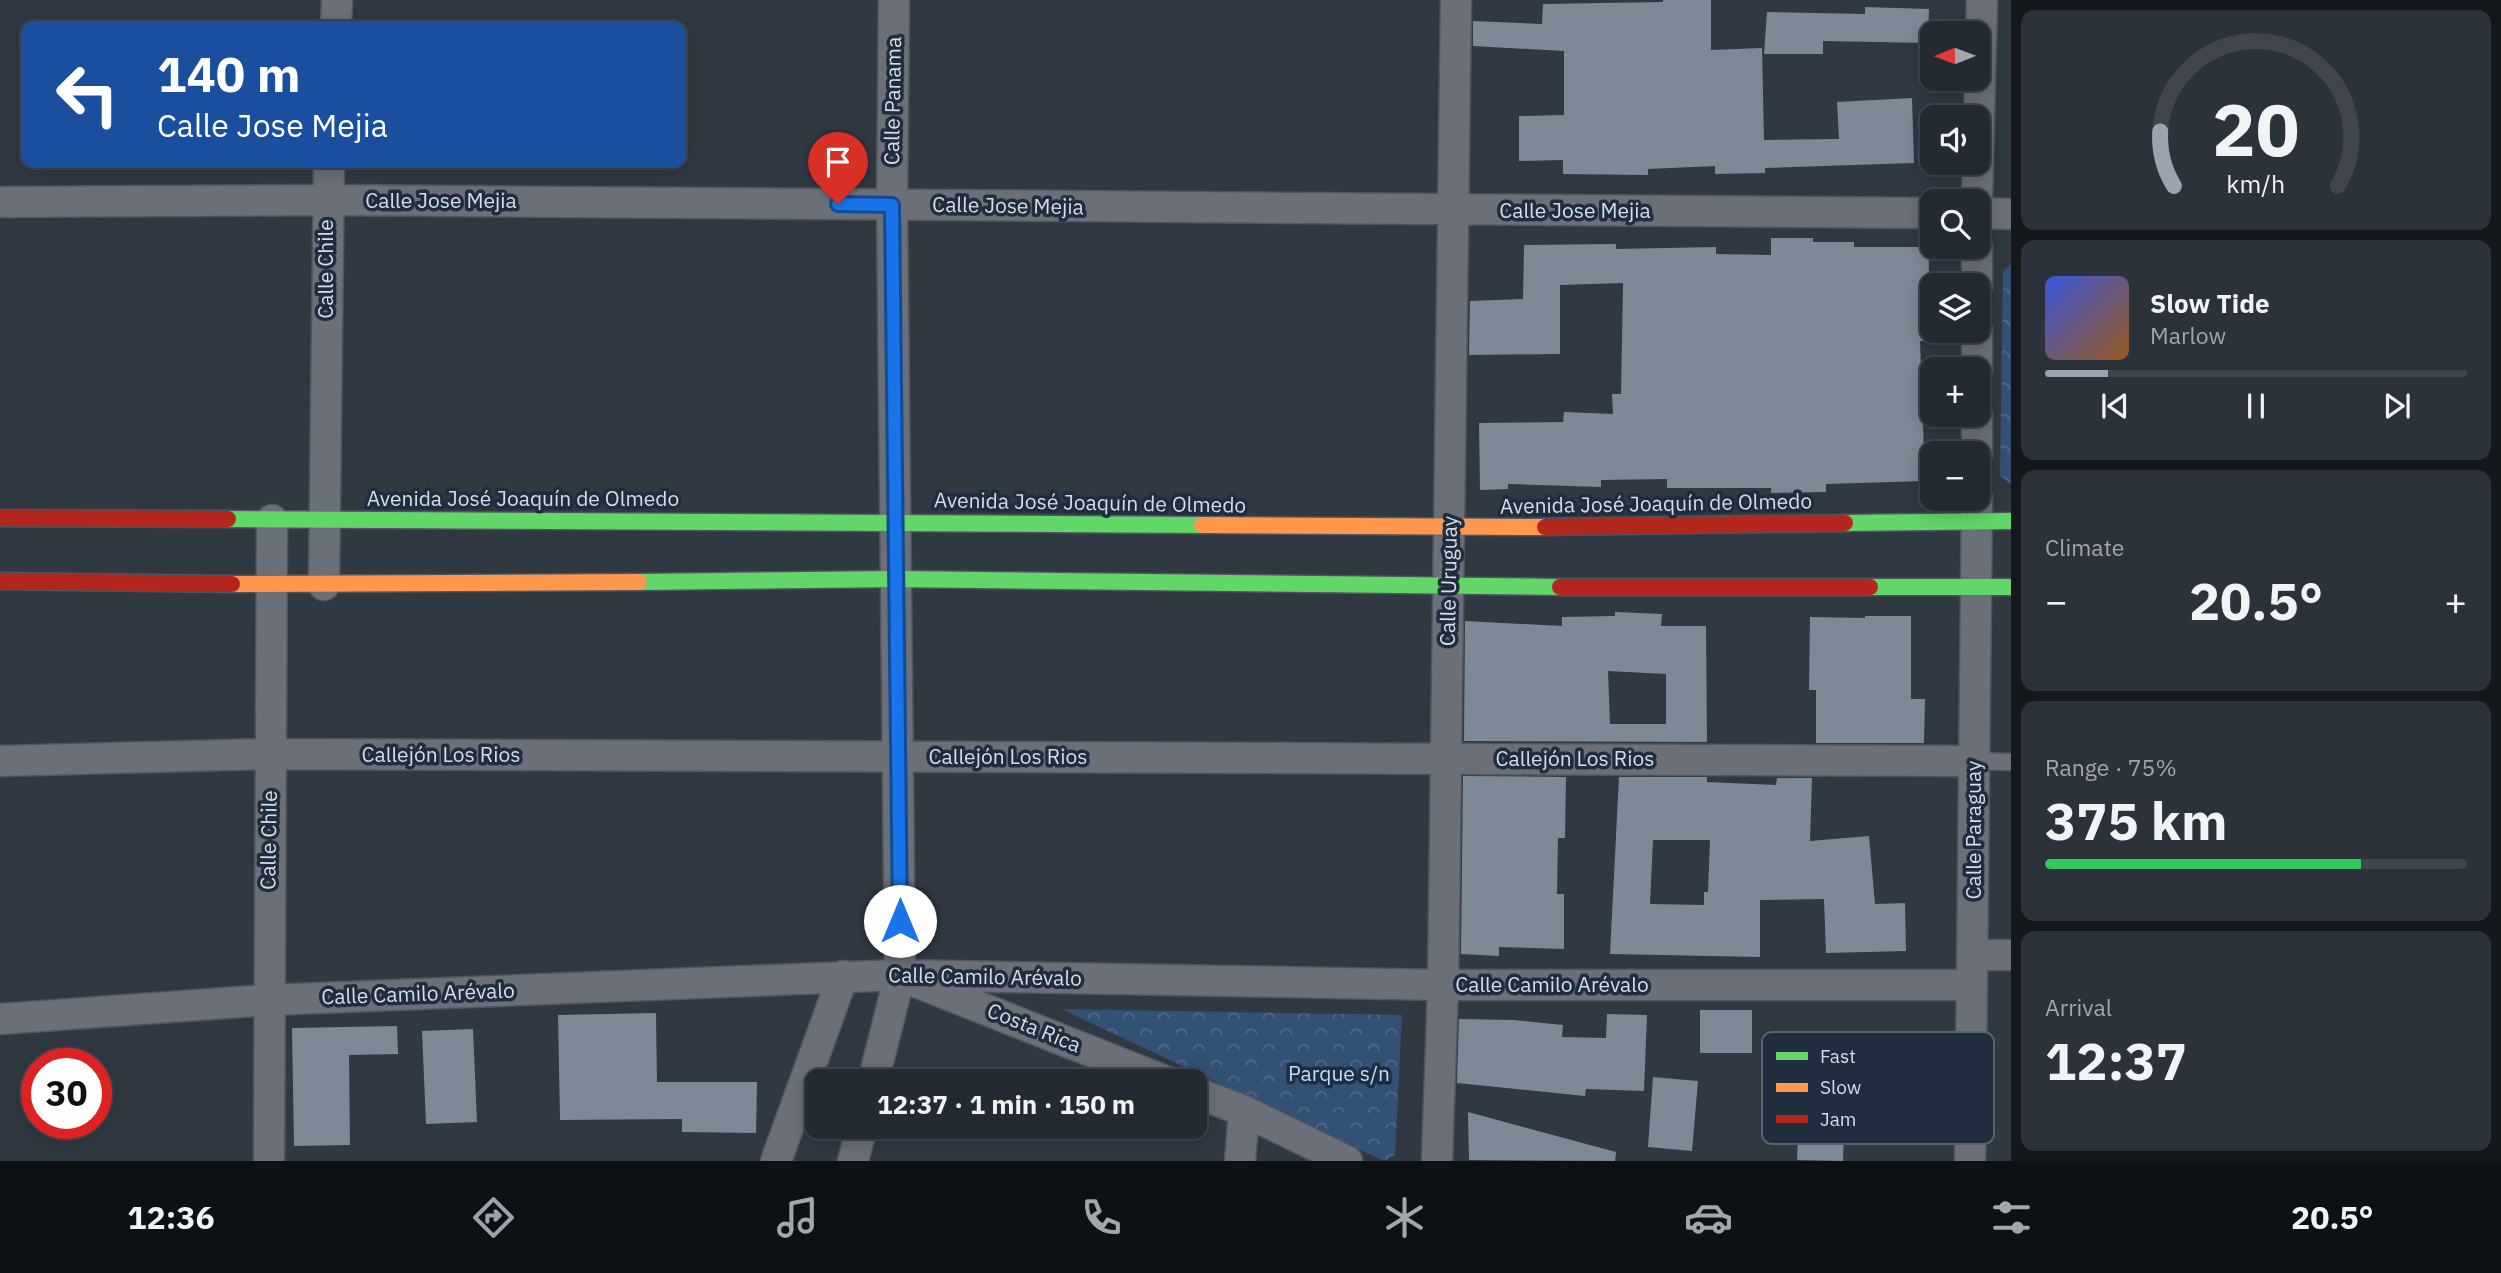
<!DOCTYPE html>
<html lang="en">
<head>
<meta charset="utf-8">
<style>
  :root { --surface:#242a32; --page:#2c323a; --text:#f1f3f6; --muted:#a3a7ac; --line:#41464d; --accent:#9ba3ae }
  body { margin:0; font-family:"IBM Plex Sans",sans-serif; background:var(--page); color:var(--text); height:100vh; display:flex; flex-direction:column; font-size:26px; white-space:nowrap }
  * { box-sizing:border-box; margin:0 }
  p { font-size:23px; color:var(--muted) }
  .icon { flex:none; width:38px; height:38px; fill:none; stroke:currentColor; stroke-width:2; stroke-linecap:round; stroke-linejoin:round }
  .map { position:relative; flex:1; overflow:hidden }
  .side { display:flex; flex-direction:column; gap:10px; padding:10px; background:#14171c; width:490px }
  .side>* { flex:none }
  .banner { position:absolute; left:21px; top:21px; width:665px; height:147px; border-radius:14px; box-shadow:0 4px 18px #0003,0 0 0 2px var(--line); background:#1a4fa0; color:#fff; overflow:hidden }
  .needle { width:46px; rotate:269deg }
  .buttons { position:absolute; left:1920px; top:21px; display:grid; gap:14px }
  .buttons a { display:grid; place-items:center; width:70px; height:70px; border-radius:14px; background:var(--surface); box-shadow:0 4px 18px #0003,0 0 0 2px var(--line); font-size:35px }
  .speed { position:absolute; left:21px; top:1048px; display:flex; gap:14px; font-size:35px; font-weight:700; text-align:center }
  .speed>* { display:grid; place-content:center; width:91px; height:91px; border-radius:50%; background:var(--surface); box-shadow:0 4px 18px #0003,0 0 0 2px var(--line); line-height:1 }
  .speed .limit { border:10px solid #d22; background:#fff; color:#111 }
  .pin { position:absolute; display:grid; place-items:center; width:60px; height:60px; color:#fff; margin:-72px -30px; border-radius:50% 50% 50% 0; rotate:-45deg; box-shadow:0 0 7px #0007 }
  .pin .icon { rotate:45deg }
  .me { position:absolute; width:77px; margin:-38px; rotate:0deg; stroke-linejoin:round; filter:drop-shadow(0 0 5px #0008) }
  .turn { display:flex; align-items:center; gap:24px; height:147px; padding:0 21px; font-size:32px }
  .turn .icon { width:91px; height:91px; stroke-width:2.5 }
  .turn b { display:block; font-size:49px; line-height:60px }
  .big { font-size:52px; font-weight:800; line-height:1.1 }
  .side .tile { flex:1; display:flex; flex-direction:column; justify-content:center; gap:10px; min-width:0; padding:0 24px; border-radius:14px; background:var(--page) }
  .side .dial { align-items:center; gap:0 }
  .dial svg { height:182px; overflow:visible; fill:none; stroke:var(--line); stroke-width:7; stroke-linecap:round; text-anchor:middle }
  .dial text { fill:var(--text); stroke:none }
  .song { display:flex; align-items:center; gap:21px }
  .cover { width:84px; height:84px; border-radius:10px; background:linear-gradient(135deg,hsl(230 70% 55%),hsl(30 70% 35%)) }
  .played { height:7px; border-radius:4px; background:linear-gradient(90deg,var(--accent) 15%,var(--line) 15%) }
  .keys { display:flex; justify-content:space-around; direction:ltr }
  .heat { display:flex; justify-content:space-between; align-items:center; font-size:38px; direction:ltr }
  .charge { height:10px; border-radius:5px; background:linear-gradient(90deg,#34c759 75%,var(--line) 0) }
  .trip { position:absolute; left:805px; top:1069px; width:402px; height:70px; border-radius:14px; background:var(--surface); box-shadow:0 4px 18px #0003,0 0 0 2px var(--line); font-weight:800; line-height:70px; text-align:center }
  .tab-bar { display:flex; height:112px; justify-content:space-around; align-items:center; background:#0e1114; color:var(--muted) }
  .tab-bar .icon { width:49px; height:49px }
  .tab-bar .active { color:var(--accent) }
  .tab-bar b { font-size:32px; color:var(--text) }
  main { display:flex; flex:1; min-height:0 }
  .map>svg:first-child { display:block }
  .park { fill:url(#park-crowns) }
  .building { fill:#7d8997; fill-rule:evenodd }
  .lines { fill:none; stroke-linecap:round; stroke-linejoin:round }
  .lane-casing { stroke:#4e555e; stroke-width:19 }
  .street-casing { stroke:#4e555e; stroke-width:33 }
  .fast-casing { stroke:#4e555e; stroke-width:19 }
  .slow-casing { stroke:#4e555e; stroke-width:19 }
  .jam-casing { stroke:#4e555e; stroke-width:19 }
  .lane { stroke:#6a6f78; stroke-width:16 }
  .street { stroke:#6a6f78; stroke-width:30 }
  .fast { stroke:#63d668; stroke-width:16 }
  .slow { stroke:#ff974d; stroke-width:16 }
  .jam { stroke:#b3261e; stroke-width:16 }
  .route-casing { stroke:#114b97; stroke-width:18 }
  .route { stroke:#1a73e8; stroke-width:12 }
  .labels { text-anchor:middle; stroke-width:7; stroke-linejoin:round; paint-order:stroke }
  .street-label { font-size:21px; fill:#d4dde8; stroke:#1f2d3e }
  .park-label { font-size:21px; fill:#bfdcfe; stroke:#1f2d3e }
  .key { fill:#1f2d3e; stroke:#556271; stroke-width:2 }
  .key-label { font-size:19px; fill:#d4dde8 }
</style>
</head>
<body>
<main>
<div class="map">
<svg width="2011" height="1161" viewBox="0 0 2011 1161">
  <defs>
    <pattern id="park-crowns" width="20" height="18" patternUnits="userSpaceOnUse" patternTransform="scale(1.75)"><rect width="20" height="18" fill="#335175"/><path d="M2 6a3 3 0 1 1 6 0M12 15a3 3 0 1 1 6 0" fill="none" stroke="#506a89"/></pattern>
  </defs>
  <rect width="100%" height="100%" fill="#303842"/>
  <path class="park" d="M 2011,264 L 2011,484 L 2000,476 L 2003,272 Z
    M 1061,1009 L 1402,1015 L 1395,1155 L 1384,1161 Z"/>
  <path class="building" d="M 1663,0 L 1711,0 L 1711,50 L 1762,48 L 1764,140 L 1839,139 L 1837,102 L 1912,98 L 1914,163 L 1765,168 L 1765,173 L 1715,174 L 1715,166 L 1648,169 L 1648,175 L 1563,174 L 1563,160 L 1519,161 L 1519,116 L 1564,115 L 1564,51 L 1473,46 L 1473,21 L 1542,24 L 1543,4 L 1663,2 Z
    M 1865,7 L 1929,9 L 1928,43 L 1823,41 L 1823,54 L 1764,54 L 1767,12 L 1865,14 Z
    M 1771,238 L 1813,238 L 1813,242 L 1854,242 L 1854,247 L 1929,247 L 1928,341 L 1920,341 L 1925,481 L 1826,484 L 1826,492 L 1771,493 L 1771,488 L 1667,488 L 1667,479 L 1601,480 L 1601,487 L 1508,484 L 1508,489 L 1480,490 L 1479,423 L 1563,422 L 1564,412 L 1613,414 L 1612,394 L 1621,394 L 1623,283 L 1560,285 L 1560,354 L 1469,355 L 1470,301 L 1523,299 L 1524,245 L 1616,244 L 1616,249 L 1716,247 L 1716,254 L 1771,255 Z
    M 1615,612 L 1662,614 L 1661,626 L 1706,626 L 1707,742 L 1464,741 L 1465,621 L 1562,626 L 1562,617 L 1615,616 ZM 1608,671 L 1666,674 L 1666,724 L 1610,724 Z
    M 1865,616 L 1911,616 L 1911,699 L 1925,699 L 1924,743 L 1816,743 L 1816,690 L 1809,690 L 1810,617 L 1865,618 Z
    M 1463,776 L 1566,777 L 1565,838 L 1558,838 L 1557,894 L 1564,894 L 1564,949 L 1499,947 L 1499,956 L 1461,954 Z
    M 1619,777 L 1707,777 L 1707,782 L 1776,785 L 1777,778 L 1812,778 L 1810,841 L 1869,836 L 1875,904 L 1905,903 L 1906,951 L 1826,953 L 1824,899 L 1760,900 L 1760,957 L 1610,954 ZM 1653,840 L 1710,840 L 1708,892 L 1704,892 L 1704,905 L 1650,904 Z
    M 1700,1010 L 1752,1010 L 1752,1053 L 1700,1053 Z
    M 656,1013 L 657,1082 L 757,1082 L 756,1133 L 682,1132 L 682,1119 L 560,1120 L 558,1015 Z
    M 1607,1014 L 1647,1015 L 1644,1091 L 1586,1089 L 1585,1096 L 1457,1083 L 1459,1019 L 1514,1020 L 1563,1025 L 1562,1037 L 1606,1038 Z
    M 397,1026 L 398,1054 L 349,1055 L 350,1145 L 294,1146 L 292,1028 Z
    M 473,1029 L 477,1122 L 426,1124 L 422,1031 Z
    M 1855,1033 L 1894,1033 L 1894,1080 L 1846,1079 L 1843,1161 L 1797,1160 L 1802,1037 L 1855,1039 Z
    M 1653,1077 L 1698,1081 L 1692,1151 L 1648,1147 Z
    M 1468,1112 L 1616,1152 L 1615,1161 L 1469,1160 Z"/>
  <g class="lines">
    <g class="lane-casing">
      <path id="lane" d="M 1975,761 L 2011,762"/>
    </g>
    <g class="street-casing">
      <path id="street" d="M 336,26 L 337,0
        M 1977,201 L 1982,0
        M 0,202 L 327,200 L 1932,213
        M 1978,213 L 2011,214
        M 1977,247 L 1977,285
        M 1977,331 L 1977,369
        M 1977,415 L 1977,453
        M 324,585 L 329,163
        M 0,761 L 270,754 L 1975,761
        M 1974,955 L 2011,955
        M 916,982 L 1168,1082
        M 0,1019 L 268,1000 L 900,975 L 1443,985 L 1971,985
        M 873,1082 L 900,975 L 892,205 L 894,0
        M 1195,1092 L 1244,1111 L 1347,1161
        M 269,1161 L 272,520
        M 776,1161 L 843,976
        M 853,1161 L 862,1127
        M 1240,1161 L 1244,1111
        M 1437,1161 L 1443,985 L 1456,0
        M 1970,1161 L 1977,499"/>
    </g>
    <g class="fast-casing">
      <path id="fast" d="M 228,519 L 1202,525
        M 1845,523 L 2011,521
        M 639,582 L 896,579 L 1560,587
        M 1870,587 L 2011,587"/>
    </g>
    <g class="slow-casing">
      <path id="slow" d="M 1202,525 L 1545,527
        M 232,584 L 639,582"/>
    </g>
    <g class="jam-casing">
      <path id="jam" d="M 0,518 L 228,519
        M 1545,527 L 1845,523
        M 0,581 L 232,584
        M 1560,587 L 1870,587"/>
    </g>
    <use href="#lane" class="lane"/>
    <use href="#street" class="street"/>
    <use href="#fast" class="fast"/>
    <use href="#slow" class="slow"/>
    <use href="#jam" class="jam"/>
  </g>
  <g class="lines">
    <g class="route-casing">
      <path id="route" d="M 838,204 L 892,205 L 900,921"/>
    </g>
    <use href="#route" class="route"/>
  </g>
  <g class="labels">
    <g class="street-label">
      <text transform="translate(893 101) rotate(-89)" y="7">Calle Panama</text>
      <text x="441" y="208">Calle Jose Mejia</text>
      <text transform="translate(1008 206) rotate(1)" y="7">Calle Jose Mejia</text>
      <text x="1575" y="218">Calle Jose Mejia</text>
      <text transform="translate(326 269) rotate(-90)" y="7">Calle Chile</text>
      <text x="523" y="506">Avenida José Joaquín de Olmedo</text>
      <text transform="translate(1090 503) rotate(1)" y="7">Avenida José Joaquín de Olmedo</text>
      <text transform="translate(1656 504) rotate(-1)" y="7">Avenida José Joaquín de Olmedo</text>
      <text transform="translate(1449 581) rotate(-89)" y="7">Calle Uruguay</text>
      <text x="441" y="762">Callejón Los Rios</text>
      <text x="1008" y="764">Callejón Los Rios</text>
      <text x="1575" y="766">Callejón Los Rios</text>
      <text transform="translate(1974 830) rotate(-90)" y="7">Calle Paraguay</text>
      <text transform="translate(269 840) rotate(-89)" y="7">Calle Chile</text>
      <text transform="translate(985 977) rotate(1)" y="7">Calle Camilo Arévalo</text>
      <text x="1552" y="992">Calle Camilo Arévalo</text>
      <text transform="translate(418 994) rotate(-2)" y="7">Calle Camilo Arévalo</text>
      <text transform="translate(1034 1028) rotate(22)" y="7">Costa Rica</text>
    </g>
    <g class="park-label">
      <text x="1339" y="1081">Parque s/n</text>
    </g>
  </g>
  <rect x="1762" y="1032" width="232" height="112" rx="10" class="key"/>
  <rect x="1776" y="1052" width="32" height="8" fill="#63d668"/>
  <rect x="1776" y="1083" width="32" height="9" fill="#ff974d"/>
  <rect x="1776" y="1115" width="32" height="8" fill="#b3261e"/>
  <g class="key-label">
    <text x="1820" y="1063">Fast</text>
    <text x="1820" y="1094">Slow</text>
    <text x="1820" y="1126">Jam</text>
  </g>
</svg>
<div class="buttons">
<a><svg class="needle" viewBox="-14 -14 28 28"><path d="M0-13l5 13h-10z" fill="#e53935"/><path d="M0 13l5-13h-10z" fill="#a3a7ac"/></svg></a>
<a><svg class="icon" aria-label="sound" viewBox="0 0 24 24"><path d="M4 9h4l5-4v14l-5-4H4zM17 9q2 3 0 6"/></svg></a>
<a><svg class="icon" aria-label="search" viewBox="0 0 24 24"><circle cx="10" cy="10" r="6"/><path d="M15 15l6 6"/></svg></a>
<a><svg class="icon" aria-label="layers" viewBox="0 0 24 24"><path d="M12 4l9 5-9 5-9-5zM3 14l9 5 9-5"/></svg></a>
<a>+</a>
<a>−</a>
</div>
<div class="speed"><div class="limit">30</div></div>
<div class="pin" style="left:838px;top:204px;background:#d93025"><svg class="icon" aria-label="arrive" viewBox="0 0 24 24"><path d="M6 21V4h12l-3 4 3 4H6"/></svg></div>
<svg class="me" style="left:900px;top:921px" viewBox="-20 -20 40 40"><circle r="19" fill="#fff"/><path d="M0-13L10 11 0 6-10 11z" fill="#1a73e8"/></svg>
<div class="trip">12:37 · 1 min · 150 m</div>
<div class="banner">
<div class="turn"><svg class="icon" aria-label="left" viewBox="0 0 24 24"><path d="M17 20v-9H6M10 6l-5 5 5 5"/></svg><div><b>140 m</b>Calle Jose Mejia</div></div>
</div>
</div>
<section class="side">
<div class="tile dial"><svg viewBox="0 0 100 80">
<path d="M14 69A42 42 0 1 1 86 69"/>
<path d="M14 69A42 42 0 0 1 8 45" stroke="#9ba3ae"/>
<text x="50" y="56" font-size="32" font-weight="700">20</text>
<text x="50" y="72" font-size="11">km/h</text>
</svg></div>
<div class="tile">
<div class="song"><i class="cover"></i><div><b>Slow Tide</b><p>Marlow</p></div></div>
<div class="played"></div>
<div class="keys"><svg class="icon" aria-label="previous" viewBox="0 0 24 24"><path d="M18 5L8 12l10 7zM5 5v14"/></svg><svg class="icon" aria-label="pause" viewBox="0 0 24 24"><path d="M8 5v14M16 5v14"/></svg><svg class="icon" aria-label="next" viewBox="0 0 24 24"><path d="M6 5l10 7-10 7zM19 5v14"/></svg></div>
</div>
<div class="tile"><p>Climate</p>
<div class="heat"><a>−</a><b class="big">20.5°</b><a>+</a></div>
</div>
<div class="tile"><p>Range · 75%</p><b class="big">375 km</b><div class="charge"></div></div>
<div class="tile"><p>Arrival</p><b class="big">12:37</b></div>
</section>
</main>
<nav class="tab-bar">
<b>12:36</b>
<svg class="icon active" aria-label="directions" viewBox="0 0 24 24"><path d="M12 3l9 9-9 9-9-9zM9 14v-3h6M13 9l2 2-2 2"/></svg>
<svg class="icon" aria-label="music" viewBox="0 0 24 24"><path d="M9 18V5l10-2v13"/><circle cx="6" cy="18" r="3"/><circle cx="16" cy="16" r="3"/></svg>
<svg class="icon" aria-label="phone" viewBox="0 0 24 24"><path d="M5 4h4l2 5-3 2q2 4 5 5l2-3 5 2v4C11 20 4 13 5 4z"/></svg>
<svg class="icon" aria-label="climate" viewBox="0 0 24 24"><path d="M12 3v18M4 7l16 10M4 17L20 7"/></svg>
<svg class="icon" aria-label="car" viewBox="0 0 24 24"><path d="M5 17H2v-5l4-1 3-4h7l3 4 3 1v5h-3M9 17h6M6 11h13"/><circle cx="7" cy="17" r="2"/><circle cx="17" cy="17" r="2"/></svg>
<svg class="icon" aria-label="filters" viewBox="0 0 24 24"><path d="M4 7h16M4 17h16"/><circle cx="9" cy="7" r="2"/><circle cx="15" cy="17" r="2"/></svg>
<b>20.5°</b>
</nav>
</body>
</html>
